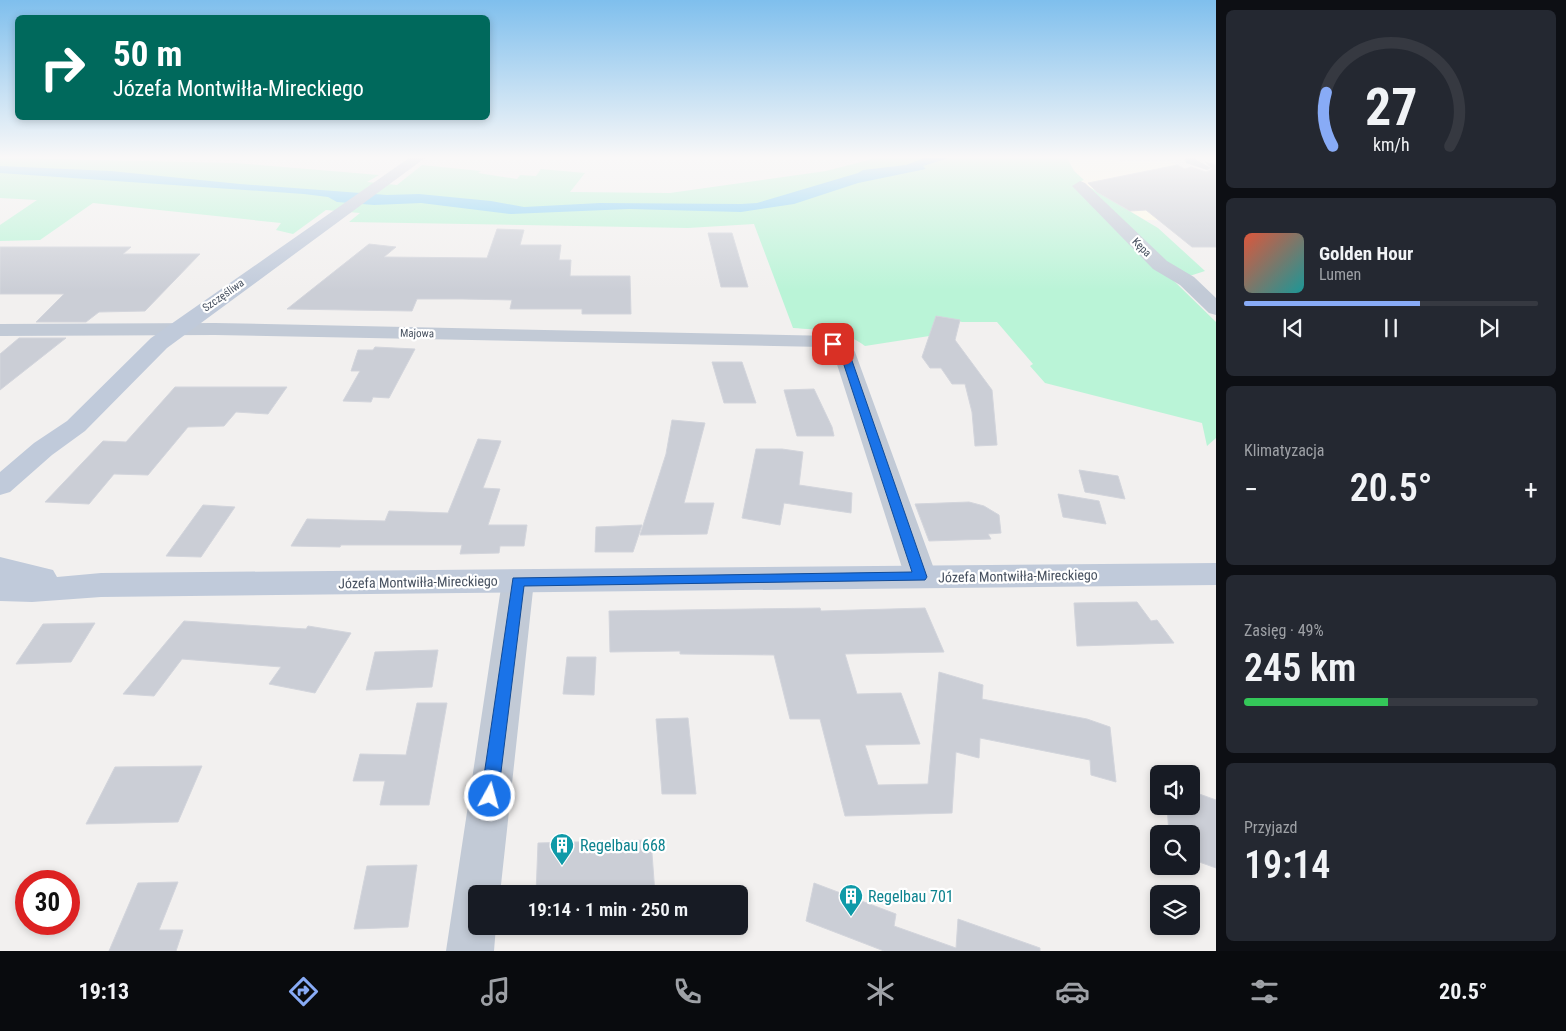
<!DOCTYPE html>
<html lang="pl">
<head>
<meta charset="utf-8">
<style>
  :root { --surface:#171b24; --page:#242831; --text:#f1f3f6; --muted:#9ea1a6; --line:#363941; --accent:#88abf6 }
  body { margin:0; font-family:"Roboto Condensed",sans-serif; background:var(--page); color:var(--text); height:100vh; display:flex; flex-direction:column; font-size:19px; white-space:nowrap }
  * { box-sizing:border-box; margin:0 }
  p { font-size:16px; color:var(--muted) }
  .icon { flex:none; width:28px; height:28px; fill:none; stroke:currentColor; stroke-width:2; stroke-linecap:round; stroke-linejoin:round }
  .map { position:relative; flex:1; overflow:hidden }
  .side { display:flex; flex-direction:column; gap:10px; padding:10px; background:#0d0f14; width:350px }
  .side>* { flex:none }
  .banner { position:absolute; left:15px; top:15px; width:475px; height:105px; border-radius:8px; box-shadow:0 2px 8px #0003; background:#00695c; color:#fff; overflow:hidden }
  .fabs { position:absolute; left:1150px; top:765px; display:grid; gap:10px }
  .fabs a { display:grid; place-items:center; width:50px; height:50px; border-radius:8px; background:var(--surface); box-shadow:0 2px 8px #0003; font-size:25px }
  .speed { position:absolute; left:15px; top:870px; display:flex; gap:10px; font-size:25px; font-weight:700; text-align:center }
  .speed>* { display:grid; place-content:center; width:65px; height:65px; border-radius:50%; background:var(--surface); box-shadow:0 2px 8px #0003; line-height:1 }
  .speed .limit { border:8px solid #d22; background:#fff; color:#111 }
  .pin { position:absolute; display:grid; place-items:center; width:42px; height:42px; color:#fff; margin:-21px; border-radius:10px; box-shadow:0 2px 8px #0006 }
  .me { position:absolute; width:55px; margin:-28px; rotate:7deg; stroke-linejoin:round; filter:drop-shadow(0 0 4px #0008) }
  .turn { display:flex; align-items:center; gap:18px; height:105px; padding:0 15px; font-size:22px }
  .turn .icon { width:65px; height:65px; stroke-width:2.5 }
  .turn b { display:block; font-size:35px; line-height:42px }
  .big { font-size:38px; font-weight:600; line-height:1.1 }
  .side .tile { flex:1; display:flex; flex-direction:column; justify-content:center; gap:8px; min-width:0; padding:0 18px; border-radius:8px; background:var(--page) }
  .side .dial { align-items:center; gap:0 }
  .dial svg { height:130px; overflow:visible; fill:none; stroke:var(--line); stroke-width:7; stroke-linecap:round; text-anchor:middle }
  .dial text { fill:var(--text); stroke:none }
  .song { display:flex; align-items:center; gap:15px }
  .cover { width:60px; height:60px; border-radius:8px; background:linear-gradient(135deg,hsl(10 70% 55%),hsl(180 70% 35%)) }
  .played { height:5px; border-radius:2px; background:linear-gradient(90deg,var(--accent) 60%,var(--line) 60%) }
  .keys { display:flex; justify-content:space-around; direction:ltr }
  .heat { display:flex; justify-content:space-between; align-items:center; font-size:28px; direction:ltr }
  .charge { height:8px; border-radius:4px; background:linear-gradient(90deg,#34c759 49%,var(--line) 0) }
  .trip { position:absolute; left:468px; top:885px; width:280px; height:50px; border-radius:8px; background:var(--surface); box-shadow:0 2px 8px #0003; font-weight:600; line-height:50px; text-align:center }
  .dock { display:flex; height:80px; justify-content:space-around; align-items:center; background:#090b0e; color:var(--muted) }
  .dock .icon { width:35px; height:35px }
  .dock .selected { color:var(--accent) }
  .dock b { font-size:22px; color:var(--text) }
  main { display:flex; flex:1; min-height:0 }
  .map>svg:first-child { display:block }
  .commercial { fill:#fefae8 }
  .green { fill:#baf4d7 }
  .water { fill:#83d0f5 }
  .building { fill:#cbced6; stroke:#d3d5dc }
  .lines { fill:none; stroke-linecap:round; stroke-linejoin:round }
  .lane { fill:#c2cad6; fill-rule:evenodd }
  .street { fill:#c2cad6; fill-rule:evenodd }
  .secondary { fill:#c0cada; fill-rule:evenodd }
  .route { fill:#1a73e8; stroke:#114b97 }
  .labels { text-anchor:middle; stroke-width:4.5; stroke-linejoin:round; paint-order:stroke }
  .far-street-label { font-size:11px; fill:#46505f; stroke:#fff }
  .street-label { font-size:14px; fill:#46505f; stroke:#fff }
  .near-culture-label { font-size:16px; fill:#0d838f; stroke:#fff; text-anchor:start }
</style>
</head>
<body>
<main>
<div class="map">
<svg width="1216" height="951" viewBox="0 0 1216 951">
  <rect width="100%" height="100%" fill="#f2f0ef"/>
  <path class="commercial" d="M 1067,158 L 1112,158 L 1120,162 L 1168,161 L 1216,183 L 1216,221 L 1145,220 L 1084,184 L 1080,181 L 1083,180 L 1074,170 Z"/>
  <path class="green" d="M 0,158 L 236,163 L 379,175 L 367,182 L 397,185 L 422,165 L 481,171 L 478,173 L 517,179 L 520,175 L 536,176 L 541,169 L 585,173 L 570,192 L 670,193 L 826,171 L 876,158 L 1067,158 L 1074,171 L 1084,180 L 1081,181 L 1084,184 L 1158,228 L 1205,271 L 1174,281 L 1216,322 L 1216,438 L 1207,446 L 1202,423 L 1045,383 L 1030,366 L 1033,364 L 997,322 L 962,322 L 937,316 L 933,325 L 955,332 L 865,346 C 843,329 819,330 793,328 L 754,224 L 688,228 L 349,222 L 360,213 L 326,210 L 293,234 L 276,230 L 281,223 L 93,203 L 40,240 L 0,241 L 0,225 L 37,200 L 0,198 Z"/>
  <path class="water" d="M 924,158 L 949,158 L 923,166 L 926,169 L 858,183 L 794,204 L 741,212 L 629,209 L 511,214 L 421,203 L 374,205 L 337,202 L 328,197 L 304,194 L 0,173 L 0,166 L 111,171 L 240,184 L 387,195 L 419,194 L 491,201 L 524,207 L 600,203 L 741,204 L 757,203 L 858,173 L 863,170 L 906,165 Z"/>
  <path class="building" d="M 1205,162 L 1216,165 L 1216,247 L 1192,247 L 1146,210 L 1130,211 L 1097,192 L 1088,183 L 1177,165 L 1185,169 L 1191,167 L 1206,172 L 1213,169 Z
    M 497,229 L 524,230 L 520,245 L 561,245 L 559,260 L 571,260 L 570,276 L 630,276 L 631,314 L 582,314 L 582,309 L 510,309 L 512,300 L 463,299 L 417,299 L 412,311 L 287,309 L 369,244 L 396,247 L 384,257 L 487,258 Z
    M 708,233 L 732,233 L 748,287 L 721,287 Z
    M 0,247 L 131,247 L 123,254 L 200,254 L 145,311 L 99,312 L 86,322 L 36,322 L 64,294 L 0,294 Z
    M 936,316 L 960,320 L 955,340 L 992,390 L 997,445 L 975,446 L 972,412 L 965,384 L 952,384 L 941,368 L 930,368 L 922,357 Z
    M 19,338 L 66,338 L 0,390 L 0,354 Z
    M 375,347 L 415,349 L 389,398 L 373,397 L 371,402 L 343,401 L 360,371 L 351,371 L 358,350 L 373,350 Z
    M 712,362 L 742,362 L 756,403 L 724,403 Z
    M 175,387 L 287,387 L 268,414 L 236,412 L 224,426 L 188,427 L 148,475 L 114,474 L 89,504 L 45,502 L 103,441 L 126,442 Z
    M 814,389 L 832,427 L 834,436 L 797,436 L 784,390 Z
    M 672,420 L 705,423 L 684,503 L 714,503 L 707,534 L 640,535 L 666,454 Z
    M 478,439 L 501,441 L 483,488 L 500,489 L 488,525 L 527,525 L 524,546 L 500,546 L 499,553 L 460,554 L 462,545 L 341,545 L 340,547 L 291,546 L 307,519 L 385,521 L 389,511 L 448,513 Z
    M 756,449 L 782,449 L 803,452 L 799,485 L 852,493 L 851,513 L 784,503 L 780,525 L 742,518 Z
    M 1079,470 L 1118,476 L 1125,499 L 1085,492 Z
    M 1058,494 L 1099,501 L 1106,524 L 1063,517 Z
    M 969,502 L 984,506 L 999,515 L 1001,533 L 988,534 L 991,539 L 929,541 L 915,504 Z
    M 203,505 L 235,507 L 201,557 L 166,556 Z
    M 642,525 L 633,552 L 595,552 L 596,527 Z
    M 1137,602 L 1151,621 L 1157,620 L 1174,643 L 1077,646 L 1074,603 Z
    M 820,608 L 821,611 L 925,608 L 944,652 L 845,654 L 857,694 L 901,693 L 920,744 L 865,745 L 878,785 L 928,784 L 939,672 L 983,685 L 982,699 L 1087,719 L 1110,727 L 1116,782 L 1091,775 L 1090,760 L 980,738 L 979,758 L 956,752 L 952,813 L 845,816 L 820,719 L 790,719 L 774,655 L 680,654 L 680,651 L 610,652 L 609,611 Z
    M 184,621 L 306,629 L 308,626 L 351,633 L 315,693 L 269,684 L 281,667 L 182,659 L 154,696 L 123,694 Z
    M 95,623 L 71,662 L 16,664 L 43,624 Z
    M 438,650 L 432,687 L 366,690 L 375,652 Z
    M 567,657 L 596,657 L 594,695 L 563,694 Z
    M 417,703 L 447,703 L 429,805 L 380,805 L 385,781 L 353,781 L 360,754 L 406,755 Z
    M 688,718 L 696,794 L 662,794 L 656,719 Z
    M 202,766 L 178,822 L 86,824 L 115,767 Z
    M 1191,791 L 1216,800 L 1216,868 L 1191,859 L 1191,834 L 1169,834 L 1167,806 L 1191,806 Z
    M 651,840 L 655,894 L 536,894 L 538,843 Z
    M 417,865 L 408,927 L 354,929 L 367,866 Z
    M 178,882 L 159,930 L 183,930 L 176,951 L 109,951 L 138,883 Z
    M 814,883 L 896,914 L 894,926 L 956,948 L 958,919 L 1040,948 L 1040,951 L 884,951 L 806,921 Z"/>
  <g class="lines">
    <path class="lane" d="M 1185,158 L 1193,158 L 1211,168 L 1207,170 L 1186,163 Z"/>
    <path class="street" d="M 1080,181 L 1085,183 L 1167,261 L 1194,277 L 1216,298 L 1216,315 L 1209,313 L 1180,285 L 1153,269 L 1075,189 L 1072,186 Z
      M 215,323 L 834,336 L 849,342 L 855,352 L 937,577 L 932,585 L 921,588 L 910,585 L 905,577 L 833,352 L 823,347 L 215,335 L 0,336 L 0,324 Z
      M 518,570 L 529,573 L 534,581 L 500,894 L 476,894 L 476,926 L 496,926 L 494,951 L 446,951 L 502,581 L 507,573 Z"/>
    <path class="secondary" d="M 409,158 L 425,158 L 167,348 L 85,431 L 52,455 L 10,492 L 0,495 L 0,472 L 34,443 L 67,421 L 151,338 Z
      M 0,557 L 53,570 L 57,577 L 101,573 L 1216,563 L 1216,585 L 101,597 L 32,602 L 0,601 Z"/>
  </g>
  <linearGradient id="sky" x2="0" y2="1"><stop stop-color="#7fbfed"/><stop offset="0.54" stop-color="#f9f8f8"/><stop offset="1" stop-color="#f9f8f8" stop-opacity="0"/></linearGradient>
  <rect width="1216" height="291" fill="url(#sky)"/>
  <path class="route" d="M 833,341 L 849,352 L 927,577 L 925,580 L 524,586 L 498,796 L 496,802 L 490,804 L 484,802 L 481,796 L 513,578 L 912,572 L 840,353 L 829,344 Z"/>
  <defs>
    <g id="building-pin" transform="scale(1.25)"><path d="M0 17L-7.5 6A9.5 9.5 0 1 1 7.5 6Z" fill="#0f9aa8" stroke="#fff"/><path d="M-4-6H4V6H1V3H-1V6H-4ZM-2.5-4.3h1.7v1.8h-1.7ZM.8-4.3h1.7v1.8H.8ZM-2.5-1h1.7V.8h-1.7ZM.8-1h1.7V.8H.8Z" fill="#fff"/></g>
  </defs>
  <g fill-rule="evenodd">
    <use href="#building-pin" x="562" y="845"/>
    <use href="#building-pin" x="851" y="896"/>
  </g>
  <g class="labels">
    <g class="far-street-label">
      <text transform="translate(1142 247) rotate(45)" y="4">Kępa</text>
      <text transform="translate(223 295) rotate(-35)" y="4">Szczęśliwa</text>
      <text transform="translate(417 333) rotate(1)" y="4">Majowa</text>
    </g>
    <g class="street-label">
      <text transform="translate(1018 576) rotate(-1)" y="5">Józefa Montwiłła-Mireckiego</text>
      <text transform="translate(418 582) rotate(-1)" y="5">Józefa Montwiłła-Mireckiego</text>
    </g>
    <g class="near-culture-label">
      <text x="580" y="851">Regelbau 668</text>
      <text x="868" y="902">Regelbau 701</text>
    </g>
  </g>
</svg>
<div class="fabs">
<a><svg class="icon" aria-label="sound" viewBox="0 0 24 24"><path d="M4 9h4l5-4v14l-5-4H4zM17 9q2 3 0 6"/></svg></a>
<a><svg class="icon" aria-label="search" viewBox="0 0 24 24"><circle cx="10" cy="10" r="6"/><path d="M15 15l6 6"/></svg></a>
<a><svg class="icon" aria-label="layers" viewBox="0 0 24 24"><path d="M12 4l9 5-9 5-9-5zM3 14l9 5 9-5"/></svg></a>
</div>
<div class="speed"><div class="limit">30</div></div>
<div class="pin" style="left:833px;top:344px;background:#d93025"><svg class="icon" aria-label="arrive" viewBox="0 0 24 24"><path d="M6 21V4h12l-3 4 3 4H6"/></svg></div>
<svg class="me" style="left:490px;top:796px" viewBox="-20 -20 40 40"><circle r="17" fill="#1a73e8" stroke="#fff" stroke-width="3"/><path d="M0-11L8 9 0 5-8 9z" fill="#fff"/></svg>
<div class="trip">19:14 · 1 min · 250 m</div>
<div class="banner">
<div class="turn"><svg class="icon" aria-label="right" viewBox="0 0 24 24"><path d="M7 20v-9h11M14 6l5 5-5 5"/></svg><div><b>50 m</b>Józefa Montwiłła-Mireckiego</div></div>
</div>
</div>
<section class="side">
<div class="tile dial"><svg viewBox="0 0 100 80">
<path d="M14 69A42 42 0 1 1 86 69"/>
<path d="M14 69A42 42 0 0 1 10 36" stroke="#88abf6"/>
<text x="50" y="56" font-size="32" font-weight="700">27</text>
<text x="50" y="72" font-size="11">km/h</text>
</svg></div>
<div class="tile">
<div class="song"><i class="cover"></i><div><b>Golden Hour</b><p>Lumen</p></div></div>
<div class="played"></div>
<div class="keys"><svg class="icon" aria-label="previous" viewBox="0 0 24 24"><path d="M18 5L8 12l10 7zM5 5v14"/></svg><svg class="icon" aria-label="pause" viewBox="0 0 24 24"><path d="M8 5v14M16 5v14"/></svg><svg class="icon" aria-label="next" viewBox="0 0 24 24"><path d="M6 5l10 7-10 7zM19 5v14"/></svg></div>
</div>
<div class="tile"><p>Klimatyzacja</p>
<div class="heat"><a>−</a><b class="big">20.5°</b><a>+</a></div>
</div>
<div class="tile"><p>Zasięg · 49%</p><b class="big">245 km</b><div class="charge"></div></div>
<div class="tile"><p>Przyjazd</p><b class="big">19:14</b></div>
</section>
</main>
<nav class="dock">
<b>19:13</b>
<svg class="icon selected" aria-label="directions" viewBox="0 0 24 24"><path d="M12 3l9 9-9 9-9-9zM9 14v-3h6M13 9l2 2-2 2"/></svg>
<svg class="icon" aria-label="music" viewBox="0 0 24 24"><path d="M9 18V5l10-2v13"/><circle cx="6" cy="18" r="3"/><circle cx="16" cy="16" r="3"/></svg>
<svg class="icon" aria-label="phone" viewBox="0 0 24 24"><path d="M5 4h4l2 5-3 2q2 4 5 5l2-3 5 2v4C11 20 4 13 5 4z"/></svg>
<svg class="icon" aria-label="climate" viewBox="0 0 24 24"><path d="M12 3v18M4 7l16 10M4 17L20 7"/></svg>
<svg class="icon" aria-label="car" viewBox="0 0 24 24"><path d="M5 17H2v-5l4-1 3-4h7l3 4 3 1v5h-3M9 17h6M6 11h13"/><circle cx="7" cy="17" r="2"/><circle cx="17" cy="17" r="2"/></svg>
<svg class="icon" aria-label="filters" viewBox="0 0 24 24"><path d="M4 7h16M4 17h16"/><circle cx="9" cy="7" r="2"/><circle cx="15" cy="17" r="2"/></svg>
<b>20.5°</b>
</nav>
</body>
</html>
